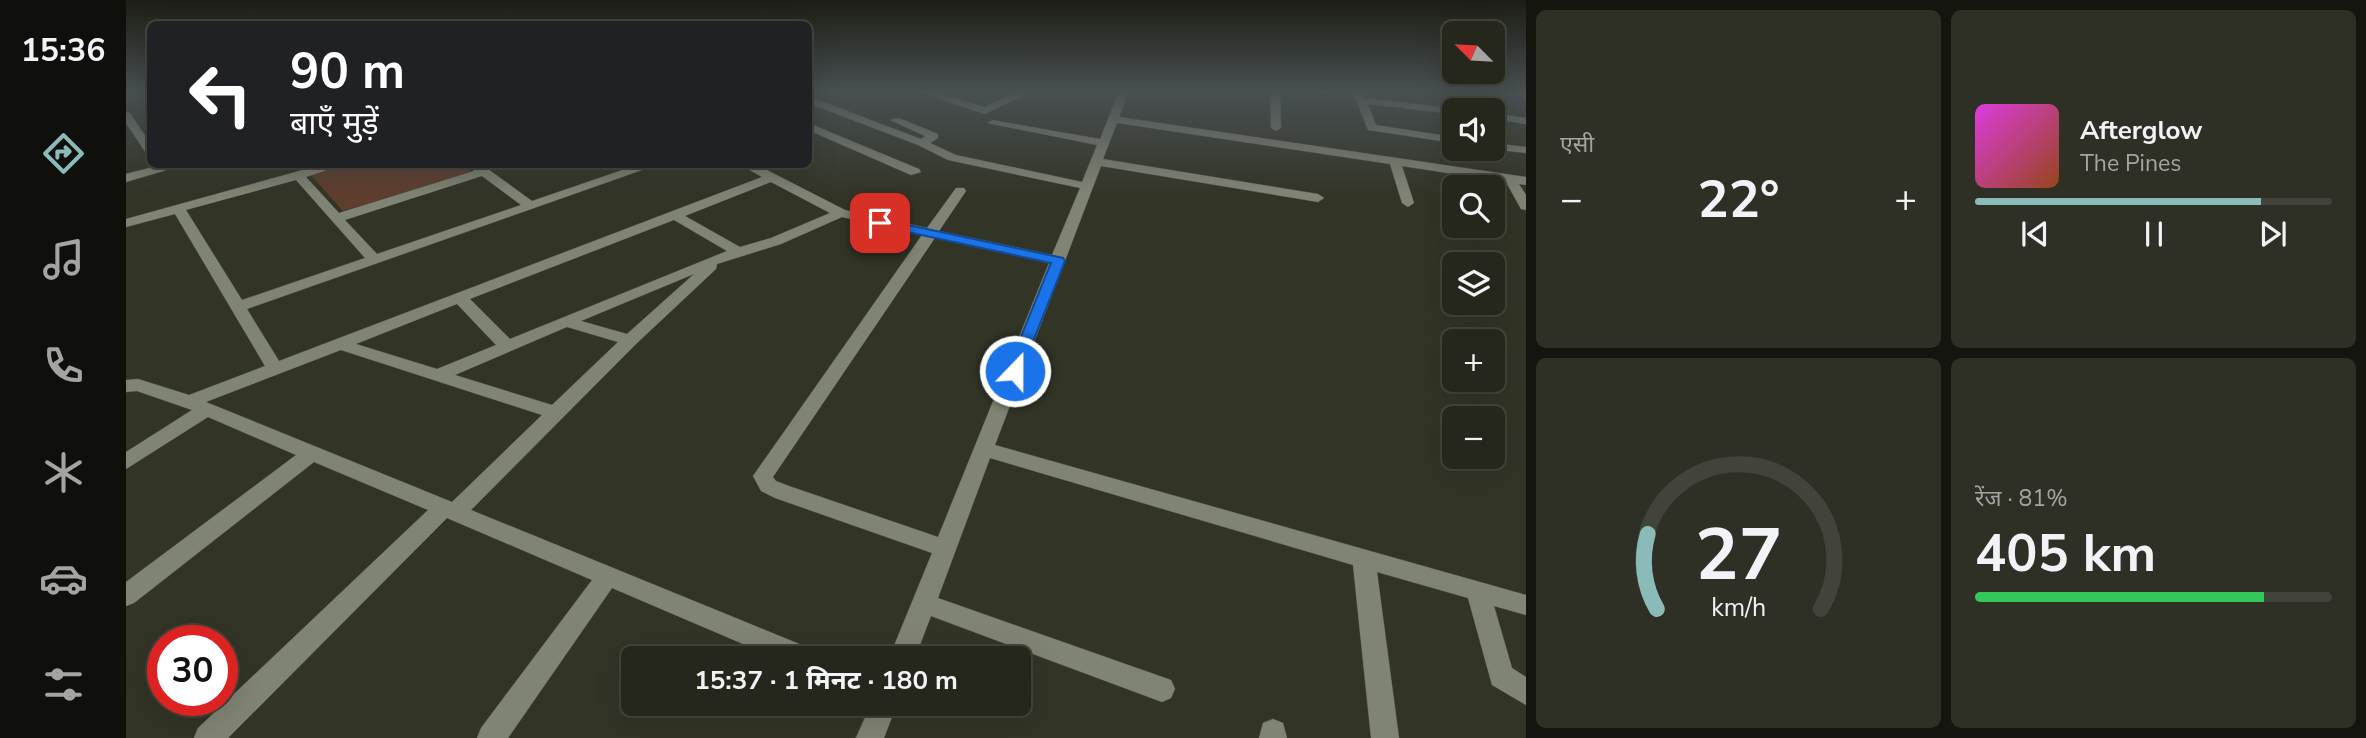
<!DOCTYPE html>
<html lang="hi">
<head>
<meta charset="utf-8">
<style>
  :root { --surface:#26271c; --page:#2e2f25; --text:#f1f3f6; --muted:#a4a5a3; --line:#42443b; --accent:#8bbbb9 }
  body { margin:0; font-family:"Nunito Sans","Noto Sans Devanagari",sans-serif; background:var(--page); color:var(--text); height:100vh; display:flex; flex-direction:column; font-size:26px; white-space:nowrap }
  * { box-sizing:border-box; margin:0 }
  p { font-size:23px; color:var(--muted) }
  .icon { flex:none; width:38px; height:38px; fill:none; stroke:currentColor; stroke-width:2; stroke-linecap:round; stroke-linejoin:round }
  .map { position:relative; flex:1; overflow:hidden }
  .drawer { display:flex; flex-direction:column; gap:10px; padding:10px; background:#15150f; width:840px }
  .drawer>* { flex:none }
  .top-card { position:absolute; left:21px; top:21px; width:665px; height:147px; border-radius:10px; box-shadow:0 7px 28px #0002,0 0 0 2px var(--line); background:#202124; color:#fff; overflow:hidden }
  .needle { width:46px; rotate:294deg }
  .tools { position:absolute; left:1316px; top:21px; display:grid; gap:14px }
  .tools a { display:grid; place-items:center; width:63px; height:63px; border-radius:10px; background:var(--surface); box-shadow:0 7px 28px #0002,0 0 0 2px var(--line); font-size:35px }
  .speed { position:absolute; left:21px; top:625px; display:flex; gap:14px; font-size:35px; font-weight:700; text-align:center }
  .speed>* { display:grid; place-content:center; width:91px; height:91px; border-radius:50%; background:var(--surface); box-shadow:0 7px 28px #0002,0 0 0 2px var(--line); line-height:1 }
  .speed .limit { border:10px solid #d22; background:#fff; color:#111 }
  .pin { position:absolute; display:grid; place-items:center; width:60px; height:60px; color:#fff; margin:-30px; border-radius:14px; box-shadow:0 4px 10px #0006 }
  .me { position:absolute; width:77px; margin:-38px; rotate:22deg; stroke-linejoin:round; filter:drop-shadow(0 0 5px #0008) }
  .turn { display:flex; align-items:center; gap:24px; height:147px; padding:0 28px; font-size:32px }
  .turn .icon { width:91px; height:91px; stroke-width:2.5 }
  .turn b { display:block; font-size:49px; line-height:60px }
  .big { font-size:52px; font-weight:700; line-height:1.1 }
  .drawer .tile { flex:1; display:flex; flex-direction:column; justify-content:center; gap:10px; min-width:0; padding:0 24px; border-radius:10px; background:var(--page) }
  .drawer .dial { align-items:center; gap:0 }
  .dial svg { height:182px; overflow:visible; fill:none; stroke:var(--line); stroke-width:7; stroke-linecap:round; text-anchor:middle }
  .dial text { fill:var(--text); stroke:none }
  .song { display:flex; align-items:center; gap:21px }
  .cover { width:84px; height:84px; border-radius:10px; background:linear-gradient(135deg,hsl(300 70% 55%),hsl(20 70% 35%)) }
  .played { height:7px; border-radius:4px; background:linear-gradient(90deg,var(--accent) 80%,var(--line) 80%) }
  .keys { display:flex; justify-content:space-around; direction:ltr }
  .heat { display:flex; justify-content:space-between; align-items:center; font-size:38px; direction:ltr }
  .charge { height:10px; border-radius:5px; background:linear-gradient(90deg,#34c759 81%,var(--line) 0) }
  .drawer .tiles { flex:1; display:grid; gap:10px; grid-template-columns:repeat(2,1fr) }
  .trip { position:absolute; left:495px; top:646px; width:410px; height:70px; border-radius:10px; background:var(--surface); box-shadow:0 7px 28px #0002,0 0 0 2px var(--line); font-weight:700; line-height:70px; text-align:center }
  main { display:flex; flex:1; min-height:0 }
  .tab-bar { display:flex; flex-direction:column; width:126px; justify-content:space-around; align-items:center; background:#0f100b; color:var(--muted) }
  .tab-bar .icon { width:49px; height:49px }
  .tab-bar .active { color:var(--accent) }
  .tab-bar b { font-size:32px; color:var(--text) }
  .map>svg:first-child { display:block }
  .green { fill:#5f3e2d }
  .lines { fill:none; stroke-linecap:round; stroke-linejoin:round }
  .minor-casing { stroke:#4f5145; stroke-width:1 }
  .minor { fill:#808474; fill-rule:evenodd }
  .route { fill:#1a73e8; stroke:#114b97; stroke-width:2 }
</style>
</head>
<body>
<main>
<nav class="tab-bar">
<b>15:36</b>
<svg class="icon active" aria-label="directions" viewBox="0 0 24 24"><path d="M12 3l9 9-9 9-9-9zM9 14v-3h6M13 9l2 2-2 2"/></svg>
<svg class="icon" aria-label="music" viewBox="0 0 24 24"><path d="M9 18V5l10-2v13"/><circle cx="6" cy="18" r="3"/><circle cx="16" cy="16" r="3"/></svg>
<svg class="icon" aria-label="phone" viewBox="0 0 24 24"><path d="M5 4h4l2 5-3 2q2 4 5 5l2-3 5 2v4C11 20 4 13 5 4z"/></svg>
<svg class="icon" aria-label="climate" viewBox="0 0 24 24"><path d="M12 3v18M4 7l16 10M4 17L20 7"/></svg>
<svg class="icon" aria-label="car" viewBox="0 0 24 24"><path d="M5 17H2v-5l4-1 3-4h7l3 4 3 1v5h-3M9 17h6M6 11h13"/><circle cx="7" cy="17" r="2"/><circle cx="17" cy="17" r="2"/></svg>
<svg class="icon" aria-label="filters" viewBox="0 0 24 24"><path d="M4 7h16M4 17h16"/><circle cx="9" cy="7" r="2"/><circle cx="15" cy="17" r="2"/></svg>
</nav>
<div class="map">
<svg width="1400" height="738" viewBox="0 0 1400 738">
  <rect width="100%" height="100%" fill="#323426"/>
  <path class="green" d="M 225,164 L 336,165 L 345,172 L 217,211 L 185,175 Z"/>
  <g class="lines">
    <g class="minor-casing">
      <path id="minor" d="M 790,91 L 804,91 L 858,107 L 895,91 L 907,91 L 859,114 Z
        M 993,91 L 1003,91 L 993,117 L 1400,177 L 1400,185 L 1393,184 L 1400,195 L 1400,210 L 1395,209 L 1380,182 L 1276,166 L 1288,203 L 1282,207 L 1276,203 L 1264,164 L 991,123 L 977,159 L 1192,194 L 1198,198 L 1192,202 L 975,166 L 869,445 L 1400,595 L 1400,615 L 1368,606 L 1386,668 L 1400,677 L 1400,705 L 1366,685 L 1342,598 L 1251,572 L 1273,738 L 1245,738 L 1227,565 L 864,458 L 812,598 L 1045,680 L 1049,689 L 1045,698 L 1036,702 L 805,616 L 789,658 L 763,658 L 806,553 L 649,498 L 635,491 L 627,476 L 796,235 L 716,217 L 655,244 L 591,264 L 590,269 L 510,344 L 345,510 L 688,650 L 692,658 L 650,658 L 486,588 L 382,738 L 351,738 L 355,728 L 466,580 L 321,518 L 102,738 L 68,738 L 72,728 L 302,510 L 188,462 L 8,603 L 0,606 L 0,582 L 170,455 L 82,417 L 0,469 L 0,452 L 66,410 L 11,391 L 0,392 L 0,380 L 12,379 L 63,395 L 139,366 L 49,214 L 0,227 L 0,219 L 198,164 L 219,164 L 180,177 L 213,213 L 348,171 L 342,164 L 355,164 L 406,201 L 514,164 L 533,164 L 121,309 L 153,361 L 636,177 L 613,164 L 629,164 L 719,210 L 801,228 L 830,188 L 838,188 L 840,191 L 813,231 L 926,255 L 954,188 L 822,160 L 792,145 L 682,103 L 682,96 L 795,139 L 799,136 L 764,120 L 773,118 L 812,134 L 812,138 L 804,143 L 830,155 L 956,182 L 971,145 L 861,123 L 866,120 L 974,139 ZM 356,176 L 395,205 L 251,254 L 219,220 ZM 170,180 L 239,258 L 116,300 L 60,210 ZM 645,182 L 704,213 L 645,238 L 614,247 L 559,216 ZM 548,220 L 601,251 L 384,339 L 344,299 ZM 809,238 L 923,263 L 812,537 L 663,486 L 650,481 L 647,477 ZM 568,274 L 501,334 L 455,321 ZM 331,304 L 370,345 L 311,369 L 230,344 ZM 441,327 L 492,342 L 426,405 L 329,375 ZM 215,350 L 416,415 L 326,502 L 80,402 Z
        M 1144,91 L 1154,91 L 1155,128 L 1150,131 L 1145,128 Z
        M 1188,91 L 1203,91 L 1198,94 Z
        M 1227,91 L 1237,91 L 1239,98 L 1332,109 L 1328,114 L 1242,104 L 1250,125 L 1328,137 L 1328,143 L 1242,130 Z
        M 1372,91 L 1400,91 L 1400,97 Z
        M 0,112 L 4,113 L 24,143 L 24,154 L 20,153 L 0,123 Z
        M 1367,113 L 1400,118 L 1400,124 L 1367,119 Z
        M 682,123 L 793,169 L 795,172 L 785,175 L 682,130 Z
        M 1367,143 L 1400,147 L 1400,153 L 1364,149 Z
        M 39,164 L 61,164 L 0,182 L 0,174 Z
        M 745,704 L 771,704 L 758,738 L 730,738 Z
        M 1147,719 L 1157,723 L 1161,738 L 1133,738 L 1137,723 Z"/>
    </g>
    <use href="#minor" class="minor"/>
  </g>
  <linearGradient id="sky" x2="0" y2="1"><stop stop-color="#1c1d15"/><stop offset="0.47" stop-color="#495052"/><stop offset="1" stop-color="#495052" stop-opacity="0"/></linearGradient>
  <rect width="1400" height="194" fill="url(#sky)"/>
  <path class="route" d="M 754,219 L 937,258 L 939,261 L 894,374 L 883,374 L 881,371 L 925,263 L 749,225 L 749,220 Z"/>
</svg>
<div class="tools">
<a><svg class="needle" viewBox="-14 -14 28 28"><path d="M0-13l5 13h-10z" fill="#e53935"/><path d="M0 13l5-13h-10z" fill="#a4a5a3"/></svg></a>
<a><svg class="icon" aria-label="sound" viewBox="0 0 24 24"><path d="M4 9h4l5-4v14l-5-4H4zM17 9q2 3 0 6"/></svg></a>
<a><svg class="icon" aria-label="search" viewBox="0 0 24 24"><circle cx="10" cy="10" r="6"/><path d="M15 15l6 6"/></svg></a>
<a><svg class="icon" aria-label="layers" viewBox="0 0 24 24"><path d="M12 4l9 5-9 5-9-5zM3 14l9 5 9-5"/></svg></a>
<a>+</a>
<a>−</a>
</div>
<div class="speed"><div class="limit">30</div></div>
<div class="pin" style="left:754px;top:223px;background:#d93025"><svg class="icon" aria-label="arrive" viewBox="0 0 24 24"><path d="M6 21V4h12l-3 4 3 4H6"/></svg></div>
<svg class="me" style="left:889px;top:371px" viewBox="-20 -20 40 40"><circle r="17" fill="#1a73e8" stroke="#fff" stroke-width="3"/><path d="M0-11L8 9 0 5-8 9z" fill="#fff"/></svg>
<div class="trip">15:37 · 1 मिनट · 180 m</div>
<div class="top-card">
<div class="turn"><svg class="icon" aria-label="left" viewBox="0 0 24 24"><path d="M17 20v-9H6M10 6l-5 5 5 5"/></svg><div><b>90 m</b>बाएँ मुड़ें</div></div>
</div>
</div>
<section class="drawer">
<div class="tiles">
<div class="tile"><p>एसी</p>
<div class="heat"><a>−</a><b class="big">22°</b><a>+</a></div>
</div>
<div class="tile">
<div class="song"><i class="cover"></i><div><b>Afterglow</b><p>The Pines</p></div></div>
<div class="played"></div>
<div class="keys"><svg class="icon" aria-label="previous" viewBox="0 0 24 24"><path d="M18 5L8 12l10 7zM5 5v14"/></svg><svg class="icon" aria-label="pause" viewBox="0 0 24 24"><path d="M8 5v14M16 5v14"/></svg><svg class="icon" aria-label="next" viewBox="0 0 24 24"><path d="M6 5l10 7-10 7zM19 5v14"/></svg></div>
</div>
<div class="tile dial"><svg viewBox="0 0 100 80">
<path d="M14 69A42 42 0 1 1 86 69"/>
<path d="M14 69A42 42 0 0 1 10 36" stroke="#8bbbb9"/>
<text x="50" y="56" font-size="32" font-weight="700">27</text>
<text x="50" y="72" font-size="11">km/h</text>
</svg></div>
<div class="tile"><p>रेंज · 81%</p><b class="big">405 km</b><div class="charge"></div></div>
</div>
</section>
</main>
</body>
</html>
